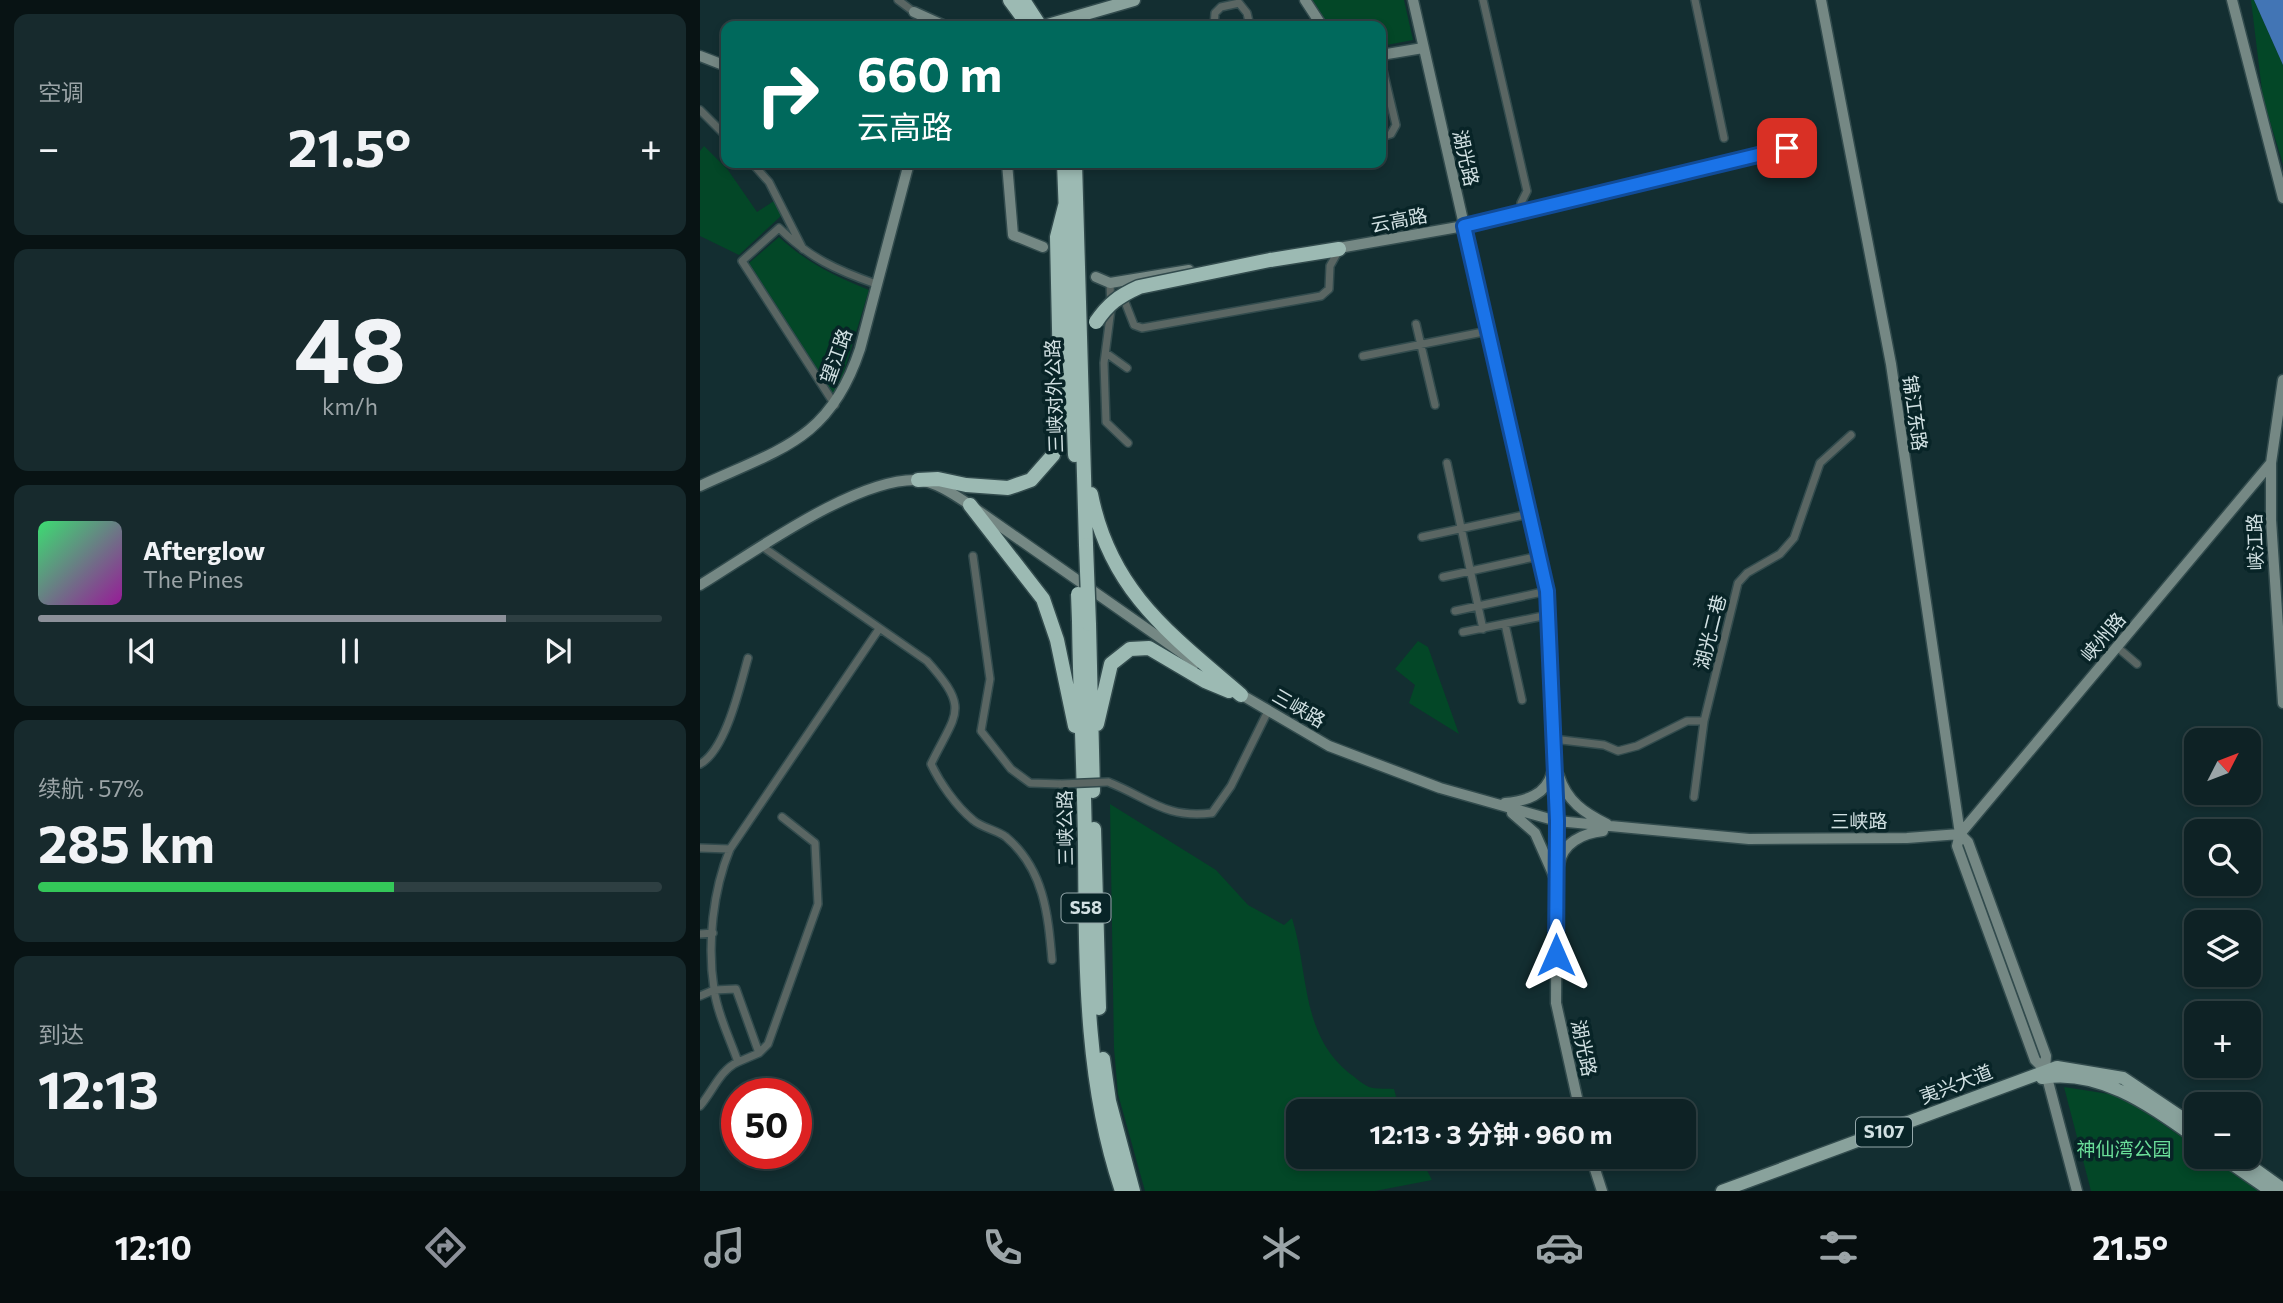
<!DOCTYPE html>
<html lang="zh">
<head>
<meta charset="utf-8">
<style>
  :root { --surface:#0e2225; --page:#172a2d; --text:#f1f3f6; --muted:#9ba4a7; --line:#2e3f42; --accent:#8c9099 }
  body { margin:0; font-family:Commissioner,"Noto Sans SC",sans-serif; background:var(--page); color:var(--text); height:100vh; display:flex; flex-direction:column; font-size:26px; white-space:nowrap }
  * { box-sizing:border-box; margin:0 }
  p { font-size:23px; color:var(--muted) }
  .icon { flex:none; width:38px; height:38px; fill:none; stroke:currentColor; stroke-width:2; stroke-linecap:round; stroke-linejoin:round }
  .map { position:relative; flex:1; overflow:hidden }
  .details { display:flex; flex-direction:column; gap:14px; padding:14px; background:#081314; width:700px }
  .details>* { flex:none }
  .banner { position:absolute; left:21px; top:21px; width:665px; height:147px; border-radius:14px; box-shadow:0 4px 10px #0003,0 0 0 2px var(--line); background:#00695c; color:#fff; overflow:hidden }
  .needle { width:46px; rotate:48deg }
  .fabs { position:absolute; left:1484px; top:728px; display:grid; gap:14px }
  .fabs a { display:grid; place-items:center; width:77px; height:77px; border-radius:14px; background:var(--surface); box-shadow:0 4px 10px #0003,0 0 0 2px var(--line); font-size:35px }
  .speed { position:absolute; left:21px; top:1078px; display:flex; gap:14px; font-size:35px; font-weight:700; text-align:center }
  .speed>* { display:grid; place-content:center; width:91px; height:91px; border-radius:50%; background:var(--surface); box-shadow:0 4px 10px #0003,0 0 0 2px var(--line); line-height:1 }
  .speed .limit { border:10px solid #d22; background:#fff; color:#111 }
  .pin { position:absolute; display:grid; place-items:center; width:60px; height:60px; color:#fff; margin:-30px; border-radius:14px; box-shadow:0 4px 10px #0006 }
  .me { position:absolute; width:77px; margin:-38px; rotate:0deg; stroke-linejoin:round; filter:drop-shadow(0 0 5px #0008) }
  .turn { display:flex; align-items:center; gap:24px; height:147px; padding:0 21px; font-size:32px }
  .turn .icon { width:91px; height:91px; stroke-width:2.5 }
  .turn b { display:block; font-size:49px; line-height:60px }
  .big { font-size:52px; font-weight:700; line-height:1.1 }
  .details .tile { flex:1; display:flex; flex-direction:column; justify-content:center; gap:10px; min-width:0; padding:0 24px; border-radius:14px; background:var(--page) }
  .details .dial { align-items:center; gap:0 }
  .dial b { font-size:91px; line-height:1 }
  .song { display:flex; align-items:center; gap:21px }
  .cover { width:84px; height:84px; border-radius:10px; background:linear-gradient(135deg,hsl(140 70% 55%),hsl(300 70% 35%)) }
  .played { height:7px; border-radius:4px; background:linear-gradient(90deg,var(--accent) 75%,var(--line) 75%) }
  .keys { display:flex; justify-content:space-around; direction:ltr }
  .heat { display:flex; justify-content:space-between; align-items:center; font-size:38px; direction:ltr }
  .charge { height:10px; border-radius:5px; background:linear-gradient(90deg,#34c759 57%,var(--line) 0) }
  .trip { position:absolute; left:586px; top:1099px; width:410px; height:70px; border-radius:14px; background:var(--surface); box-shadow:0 4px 10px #0003,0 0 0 2px var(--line); font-weight:700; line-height:70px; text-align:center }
  .menu { display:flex; height:112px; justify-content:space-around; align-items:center; background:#060e0f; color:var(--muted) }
  .menu .icon { width:49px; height:49px }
  .menu .current { color:var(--accent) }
  .menu b { font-size:32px; color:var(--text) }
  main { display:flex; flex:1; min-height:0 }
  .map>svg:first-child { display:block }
  .green { fill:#034727 }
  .water { fill:#4275b5 }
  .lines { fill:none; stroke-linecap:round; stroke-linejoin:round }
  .street-casing { stroke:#324b4d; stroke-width:10 }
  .secondary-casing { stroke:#324b4d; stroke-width:13 }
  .primary-casing { stroke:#324b4d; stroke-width:15 }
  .highway-casing { stroke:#324b4d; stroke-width:17 }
  .street { stroke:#5a6663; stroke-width:7 }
  .secondary { stroke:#758884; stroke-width:10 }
  .primary { stroke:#89a29c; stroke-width:12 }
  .highway { stroke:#9cbab3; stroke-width:14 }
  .street-bridge-casing { stroke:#324b4d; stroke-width:10; stroke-linecap:butt }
  .highway-bridge-casing { stroke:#324b4d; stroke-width:17; stroke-linecap:butt }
  .street-bridge { stroke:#5a6663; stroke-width:7 }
  .highway-bridge { stroke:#9cbab3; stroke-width:14 }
  .route-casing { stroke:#114b97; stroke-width:18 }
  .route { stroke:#1a73e8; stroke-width:12 }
  .labels { text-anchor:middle; stroke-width:7; stroke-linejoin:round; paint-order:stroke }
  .shield { fill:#082427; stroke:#95a8ab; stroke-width:2 }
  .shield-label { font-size:18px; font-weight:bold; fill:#d2e1e3 }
  .street-label { font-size:19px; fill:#d2e1e3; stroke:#082427 }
  .park-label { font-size:19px; fill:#6ade99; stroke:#082427 }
</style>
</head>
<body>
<main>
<section class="details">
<div class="tile"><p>空调</p>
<div class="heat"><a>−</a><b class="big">21.5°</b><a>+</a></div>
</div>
<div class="tile dial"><b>48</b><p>km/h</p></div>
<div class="tile">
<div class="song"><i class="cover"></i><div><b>Afterglow</b><p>The Pines</p></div></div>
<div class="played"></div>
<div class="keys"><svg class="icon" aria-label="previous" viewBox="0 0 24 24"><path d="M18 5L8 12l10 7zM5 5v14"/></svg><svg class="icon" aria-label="pause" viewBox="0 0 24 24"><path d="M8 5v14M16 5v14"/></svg><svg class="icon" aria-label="next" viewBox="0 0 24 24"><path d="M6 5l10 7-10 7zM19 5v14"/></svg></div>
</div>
<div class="tile"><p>续航 · 57%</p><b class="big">285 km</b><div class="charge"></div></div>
<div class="tile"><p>到达</p><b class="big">12:13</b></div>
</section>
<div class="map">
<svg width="1583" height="1191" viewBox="0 0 1583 1191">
  <rect width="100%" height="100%" fill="#132e31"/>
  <path class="green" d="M 612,0 L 704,0 L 713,40 L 681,46 L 681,26 L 629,26 Z
    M 1551,0 L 1554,0 L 1583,65 L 1583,164 L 1563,99 Z
    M 4,146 L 28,170 L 57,212 L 74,201 L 82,215 L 39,255 L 0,236 L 0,151 Z
    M 79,237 C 106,262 134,276 169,290 L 136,398 L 49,263 Z
    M 718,641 L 728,647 L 759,734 L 709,703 L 715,685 L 695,669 Z
    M 410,804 L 516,870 L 548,905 L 584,925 L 592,918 C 609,972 600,1033 649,1073 C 655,1077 661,1083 667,1086 C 674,1090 686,1088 694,1089 L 700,1111 L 598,1111 L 598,1157 L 720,1157 L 732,1180 L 675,1191 L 445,1191 L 418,1094 L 414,1048 Z
    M 1364,1087 L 1422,1096 L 1496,1147 L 1496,1157 L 1511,1157 L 1562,1191 L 1391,1191 Z"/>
  <path class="water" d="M 1554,0 L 1583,0 L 1583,65 Z"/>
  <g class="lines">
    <g class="street-casing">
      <path id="street" d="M 198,0 L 214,12
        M 783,0 L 827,191 L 821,203 L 821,212
        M 995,0 L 1024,138
        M 514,26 L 515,13 L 521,7 L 539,3 L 547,13 L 550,26
        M 681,62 L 696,125 L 691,134 L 681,137
        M 0,110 L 26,136
        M 52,163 L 69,182 L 103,249
        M 410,283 L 411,309 L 404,363 L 406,422 L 428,443
        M 425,302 L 434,325 L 442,328 L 621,296 L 629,289 L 630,266 L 639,250
        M 716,324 L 735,405
        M 406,353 L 427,368
        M 663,356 L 788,331
        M 135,405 L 42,261 L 79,228 C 110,258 136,270 176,284
        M 747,463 L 783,629
        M 722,537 L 829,514
        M 63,547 L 227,661 C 271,710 256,712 231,764 C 240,783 256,806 273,820 C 282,828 297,830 306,837 C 344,869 348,914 352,960
        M 273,556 L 290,679 L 281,731 L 311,769 L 330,783 L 361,784
        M 743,577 L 839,556
        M 755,611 L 847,591
        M 805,624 L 822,700
        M 763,632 L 848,615
        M 1417,647 L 1437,664
        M 853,739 L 904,745 L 918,751 L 937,746 L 987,721 L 1004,721
        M 0,764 C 26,750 40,686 48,658
        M 408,782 C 449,798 465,819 512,813 L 531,786 L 568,711
        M 994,797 L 1004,721 L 1038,583 L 1047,573 L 1080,554 L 1094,538 L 1120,463 L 1151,435
        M 0,848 L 30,849
        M 0,934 L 13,933
        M 0,996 L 14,990 L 36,989 L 59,1053
        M 38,1062 L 59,1053 L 68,1044 L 118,904 L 115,843 L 82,817
        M 0,1106 C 13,1091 20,1070 38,1062 C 30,1039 17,1013 14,989 C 7,944 13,890 30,849 L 179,629"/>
    </g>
    <g class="secondary-casing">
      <path id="secondary" d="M 605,0 L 622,26
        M 713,0 L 847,591 L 857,821 L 856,1003 L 880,1111
        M 1121,0 L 1191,364 L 1260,834
        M 1532,0 L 1583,198
        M 214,12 L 245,26
        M 681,55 L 723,48
        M 0,56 L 26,66
        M 307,163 L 313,235 L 343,247
        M 633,249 L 764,226 L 1087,148
        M 396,277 L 410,283 L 489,270
        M 1583,380 L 1571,463 L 1571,520 L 1583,703
        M 0,486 C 80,449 130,440 160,349 L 209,163
        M 0,585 C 53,553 155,478 217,480 C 235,481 255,495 270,505 L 496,663
        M 535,691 L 629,746 L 740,788 L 857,821 L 1049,839 L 1207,838 L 1260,834
        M 859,776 C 867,801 884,813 907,824
        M 805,803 C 826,801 846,795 852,773
        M 812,813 L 835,833 L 854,876
        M 1260,834 L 1268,842 L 1346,1056 L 1345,1070 L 1377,1191
        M 859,865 C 862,843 883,833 903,831
        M 1345,1070 L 1335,1060 L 1257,846 L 1260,834 L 1571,463
        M 891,1157 L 902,1191"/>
    </g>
    <g class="primary-casing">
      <path id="primary" d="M 344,26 L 434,0
        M 1342,1078 C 1400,1068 1452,1107 1496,1138
        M 1522,1157 L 1571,1191
        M 1538,1157 L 1583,1189
        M 1022,1191 L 1357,1067 L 1423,1078 L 1496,1127"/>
    </g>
    <g class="highway-casing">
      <path id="highway" d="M 310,0 L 329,26
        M 323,0 L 340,26
        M 364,163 L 375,455
        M 375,163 L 386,545
        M 570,260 L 639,249
        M 218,480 L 238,479 L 266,485 L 308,488 L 331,480 L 353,455 L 361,420 L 357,237 L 366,202
        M 391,494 C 410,591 470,634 541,695
        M 270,505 L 343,599 L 357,640 L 375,726
        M 379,621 C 380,695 384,770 385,844 C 386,960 384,1080 422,1191
        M 389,624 L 393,791
        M 397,724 L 411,664 L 430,649 L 449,648 L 505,681 L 529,691
        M 394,829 L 399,1008
        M 403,1059 L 409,1101 L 433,1191"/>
    </g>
    <use href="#street" class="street"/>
    <use href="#secondary" class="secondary"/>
    <use href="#primary" class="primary"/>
    <use href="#highway" class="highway"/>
    <g class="street-bridge-casing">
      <path id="street-bridge" d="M 361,784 L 408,782"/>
    </g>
    <g class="highway-bridge-casing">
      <path id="highway-bridge" d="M 396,322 C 408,304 419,296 439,287 L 570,260
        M 386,545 L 389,624
        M 378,594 L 379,621"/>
    </g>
    <use href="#street-bridge" class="street-bridge"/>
    <use href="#highway-bridge" class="highway-bridge"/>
  </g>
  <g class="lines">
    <g class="route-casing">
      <path id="route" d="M 856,955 L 857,821 L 847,591 L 764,226 L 1087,148"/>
    </g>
    <use href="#route" class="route"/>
  </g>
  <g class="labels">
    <g class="shield">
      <rect x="361.5" y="893.5" width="49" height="29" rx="5"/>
      <rect x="1156" y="1117.5" width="56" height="29" rx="5"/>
    </g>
    <g class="shield-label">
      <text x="386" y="914">S58</text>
      <text x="1184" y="1138">S107</text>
    </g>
    <g class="street-label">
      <text transform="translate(766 158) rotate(77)" y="7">湖光路</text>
      <text transform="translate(699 220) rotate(-11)" y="7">云高路</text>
      <text transform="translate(136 356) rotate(-70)" y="7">望江路</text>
      <text transform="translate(354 396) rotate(-92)" y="7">三峡对外公路</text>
      <text transform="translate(1215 413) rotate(82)" y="7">锦江东路</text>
      <text transform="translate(1555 542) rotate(-92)" y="7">峡江路</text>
      <text transform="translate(1010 632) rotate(-76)" y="7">湖光二巷</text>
      <text transform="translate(1403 637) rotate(-50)" y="7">峡州路</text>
      <text transform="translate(599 708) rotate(30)" y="7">三峡路</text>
      <text x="1159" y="828">三峡路</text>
      <text transform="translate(365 828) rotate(-91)" y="7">三峡公路</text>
      <text transform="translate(884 1048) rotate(78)" y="7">湖光路</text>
      <text transform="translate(1256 1084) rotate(-21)" y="7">夷兴大道</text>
    </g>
    <g class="park-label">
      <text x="1424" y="1156">神仙湾公园</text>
    </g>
  </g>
</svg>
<div class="fabs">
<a><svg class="needle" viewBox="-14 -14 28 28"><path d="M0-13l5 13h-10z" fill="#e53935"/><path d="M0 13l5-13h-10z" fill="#9ba4a7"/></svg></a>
<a><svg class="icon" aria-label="search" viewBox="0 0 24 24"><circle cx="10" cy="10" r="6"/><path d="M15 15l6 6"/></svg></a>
<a><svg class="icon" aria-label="layers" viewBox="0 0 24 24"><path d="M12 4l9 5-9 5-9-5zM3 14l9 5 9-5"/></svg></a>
<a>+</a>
<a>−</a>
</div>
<div class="speed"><div class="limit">50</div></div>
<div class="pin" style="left:1087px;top:148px;background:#d93025"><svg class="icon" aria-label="arrive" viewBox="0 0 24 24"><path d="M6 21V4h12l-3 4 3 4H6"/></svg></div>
<svg class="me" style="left:856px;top:955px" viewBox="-20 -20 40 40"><path d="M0-17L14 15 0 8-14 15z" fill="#1a73e8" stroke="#fff" stroke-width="4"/></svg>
<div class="trip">12:13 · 3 分钟 · 960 m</div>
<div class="banner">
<div class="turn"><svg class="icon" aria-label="right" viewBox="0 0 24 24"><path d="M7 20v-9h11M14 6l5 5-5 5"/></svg><div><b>660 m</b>云高路</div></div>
</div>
</div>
</main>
<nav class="menu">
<b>12:10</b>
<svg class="icon current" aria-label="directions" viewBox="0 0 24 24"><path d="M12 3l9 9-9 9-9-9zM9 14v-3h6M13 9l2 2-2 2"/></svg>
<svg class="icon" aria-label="music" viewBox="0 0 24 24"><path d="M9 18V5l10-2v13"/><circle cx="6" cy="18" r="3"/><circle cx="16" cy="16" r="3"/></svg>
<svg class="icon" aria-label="phone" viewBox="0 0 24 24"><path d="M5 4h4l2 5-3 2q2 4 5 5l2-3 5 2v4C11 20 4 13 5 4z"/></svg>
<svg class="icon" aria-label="climate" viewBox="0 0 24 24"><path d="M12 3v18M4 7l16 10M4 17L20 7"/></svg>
<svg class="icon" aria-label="car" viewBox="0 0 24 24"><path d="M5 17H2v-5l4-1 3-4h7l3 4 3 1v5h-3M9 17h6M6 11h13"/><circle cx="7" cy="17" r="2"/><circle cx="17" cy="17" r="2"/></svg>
<svg class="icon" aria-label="filters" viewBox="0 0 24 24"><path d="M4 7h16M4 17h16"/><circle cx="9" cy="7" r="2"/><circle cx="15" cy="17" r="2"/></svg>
<b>21.5°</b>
</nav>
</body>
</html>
